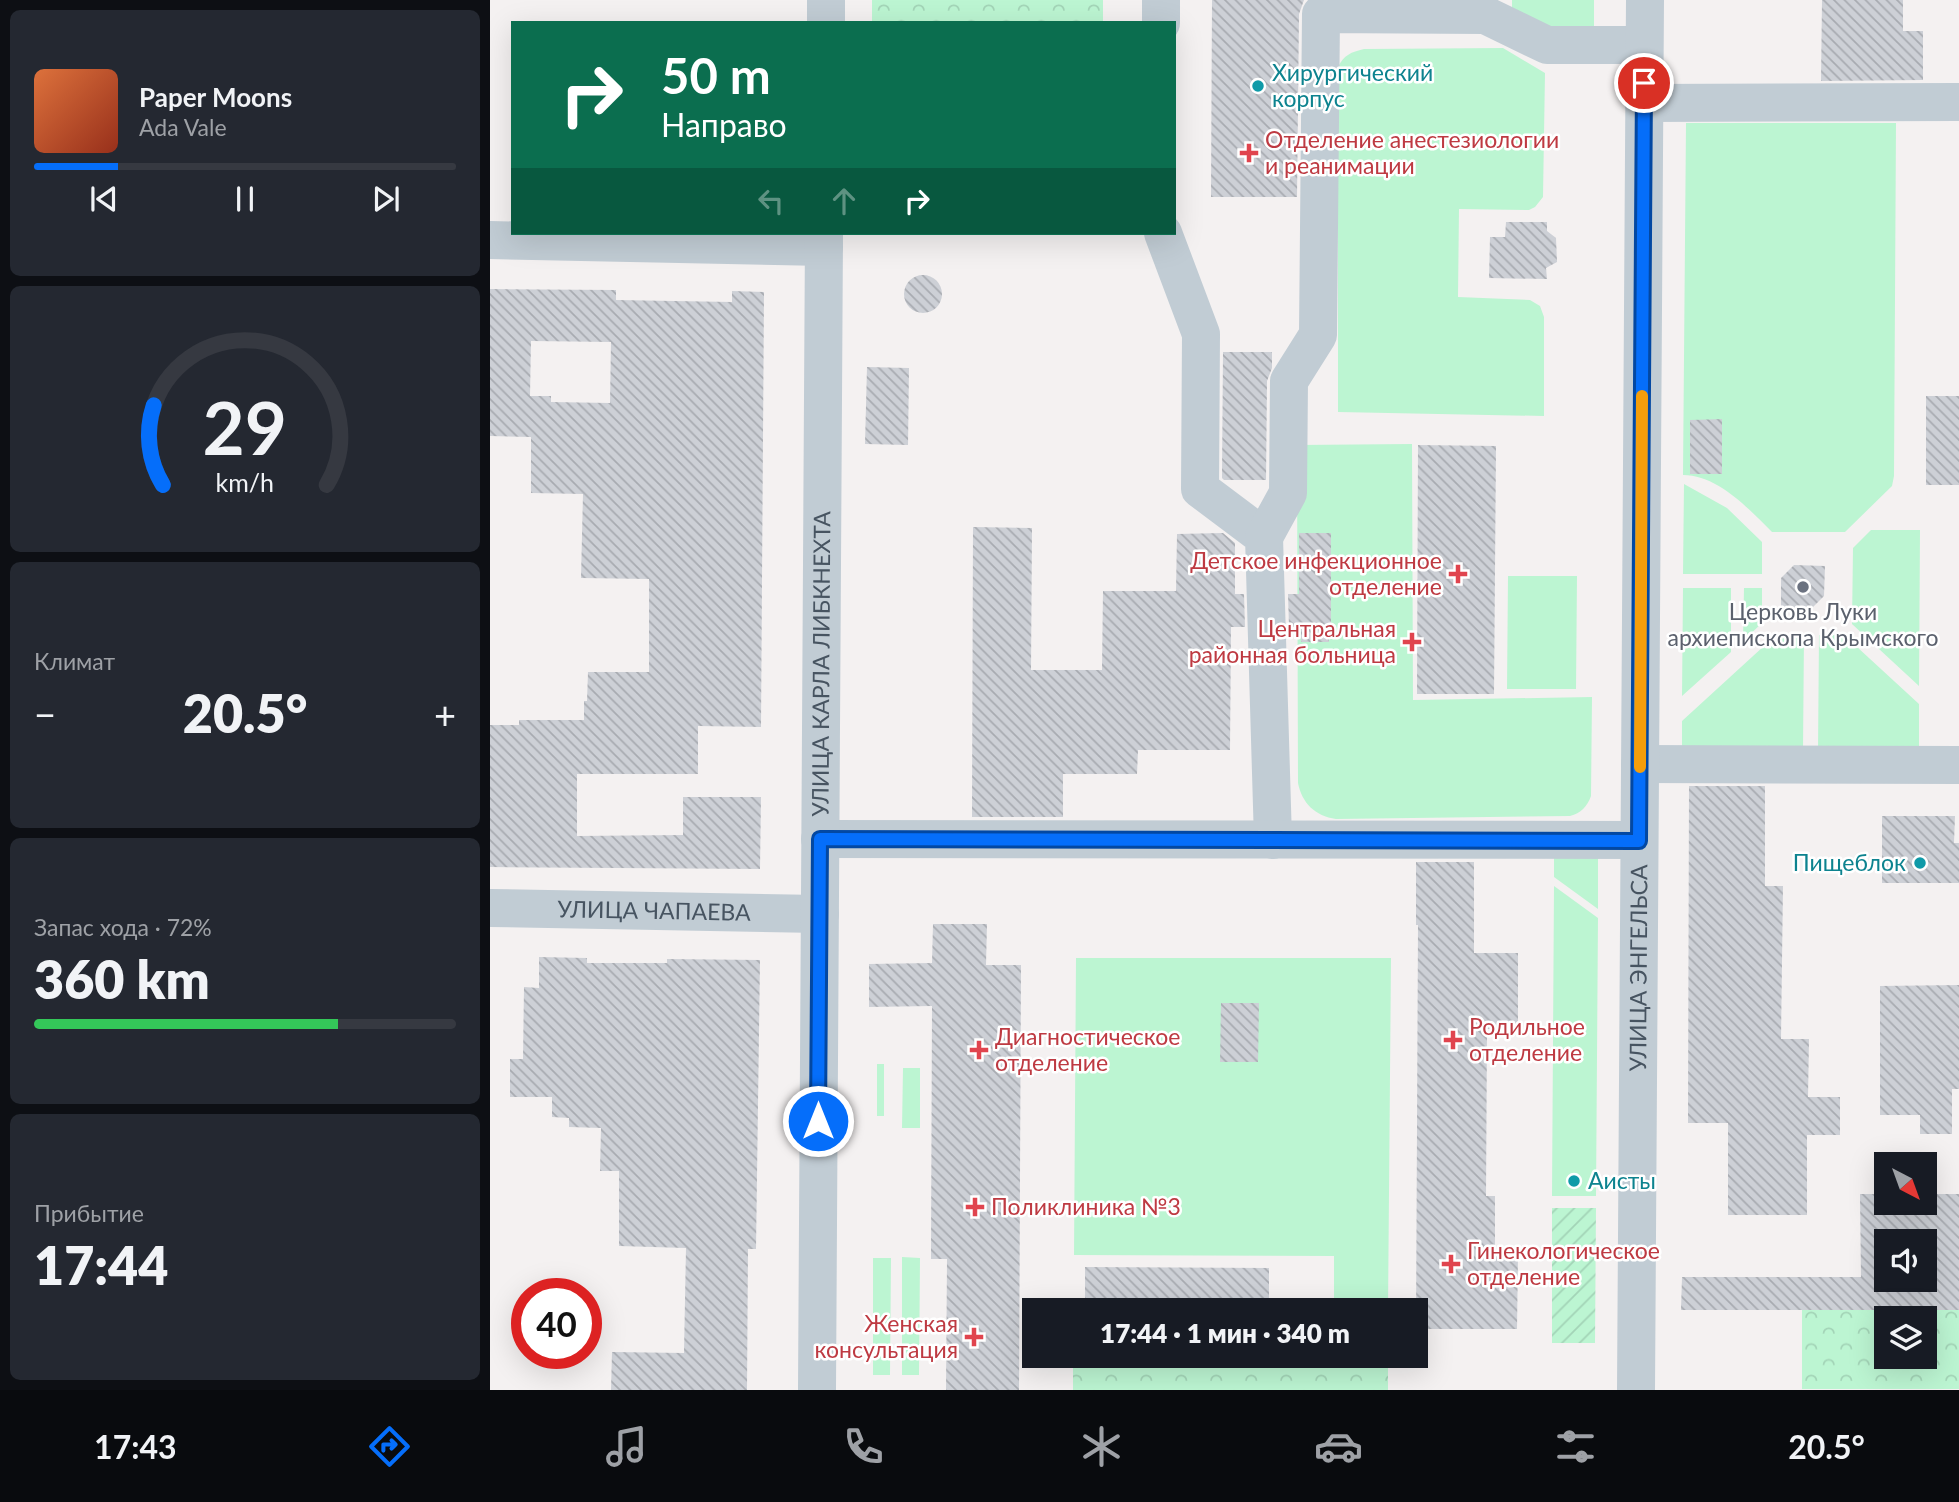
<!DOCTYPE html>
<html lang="ru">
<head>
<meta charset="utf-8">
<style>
  :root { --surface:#171b24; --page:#242831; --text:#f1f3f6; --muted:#9ea1a6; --line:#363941; --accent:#056efa }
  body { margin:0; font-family:Lato,sans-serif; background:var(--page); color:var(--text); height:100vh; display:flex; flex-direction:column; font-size:26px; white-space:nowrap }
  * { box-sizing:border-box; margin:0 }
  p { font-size:23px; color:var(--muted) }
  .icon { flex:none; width:38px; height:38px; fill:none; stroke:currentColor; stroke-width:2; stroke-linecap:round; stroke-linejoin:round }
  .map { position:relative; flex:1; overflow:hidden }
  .details { display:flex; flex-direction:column; gap:10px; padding:10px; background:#0d0f14; width:490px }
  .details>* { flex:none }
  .guide { position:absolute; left:21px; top:21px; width:665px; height:214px; border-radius:0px; box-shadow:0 7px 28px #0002; background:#0b6e4f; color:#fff; overflow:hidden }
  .needle { width:46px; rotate:139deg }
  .buttons { position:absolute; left:1384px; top:1152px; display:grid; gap:14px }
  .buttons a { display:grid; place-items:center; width:63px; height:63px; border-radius:0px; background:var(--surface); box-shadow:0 7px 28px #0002; font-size:35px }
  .speed { position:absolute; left:21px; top:1278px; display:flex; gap:14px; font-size:35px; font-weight:700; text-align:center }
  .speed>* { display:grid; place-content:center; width:91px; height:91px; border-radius:50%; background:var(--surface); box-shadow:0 7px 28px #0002; line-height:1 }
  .speed .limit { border:10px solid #d22; background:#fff; color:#111 }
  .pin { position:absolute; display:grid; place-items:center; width:60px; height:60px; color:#fff; margin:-30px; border:4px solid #fff; border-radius:50%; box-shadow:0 2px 7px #0007 }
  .me { position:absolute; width:77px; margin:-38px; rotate:0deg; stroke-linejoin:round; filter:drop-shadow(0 0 5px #0008) }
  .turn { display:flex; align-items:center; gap:24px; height:147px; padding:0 35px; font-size:32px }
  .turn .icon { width:91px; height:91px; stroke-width:2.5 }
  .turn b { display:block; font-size:49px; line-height:60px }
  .lanes { display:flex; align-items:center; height:66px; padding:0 35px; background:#0003; justify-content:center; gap:35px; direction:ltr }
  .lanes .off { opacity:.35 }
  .big { font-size:52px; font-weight:800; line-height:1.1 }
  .details .widget { flex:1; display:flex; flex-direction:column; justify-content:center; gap:10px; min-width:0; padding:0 24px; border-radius:10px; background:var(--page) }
  .details .dial { align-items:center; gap:0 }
  .dial svg { height:182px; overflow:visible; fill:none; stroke:var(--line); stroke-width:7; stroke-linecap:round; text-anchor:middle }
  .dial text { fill:var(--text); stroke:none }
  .song { display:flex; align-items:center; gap:21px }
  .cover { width:84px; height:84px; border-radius:10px; background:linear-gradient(135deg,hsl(20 70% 55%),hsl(10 70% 35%)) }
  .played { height:7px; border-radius:4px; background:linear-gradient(90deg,var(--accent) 20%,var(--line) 20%) }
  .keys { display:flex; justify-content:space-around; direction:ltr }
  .heat { display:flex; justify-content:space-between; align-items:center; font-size:38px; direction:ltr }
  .charge { height:10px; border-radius:5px; background:linear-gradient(90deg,#34c759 72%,var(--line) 0) }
  .trip { position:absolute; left:532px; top:1298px; width:406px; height:70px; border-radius:0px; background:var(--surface); box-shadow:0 7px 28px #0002; font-weight:800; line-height:70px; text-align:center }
  .dock { display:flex; height:112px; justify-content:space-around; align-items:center; background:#090b0e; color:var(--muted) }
  .dock .icon { width:49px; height:49px }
  .dock .current { color:var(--accent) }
  .dock b { font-size:32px; color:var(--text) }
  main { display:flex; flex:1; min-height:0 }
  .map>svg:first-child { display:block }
  .grass { fill:#bcf5d2 }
  .forest { fill:url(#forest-crowns); fill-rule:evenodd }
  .garden { fill:url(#garden-furrows) }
  .building { fill:url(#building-back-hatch); fill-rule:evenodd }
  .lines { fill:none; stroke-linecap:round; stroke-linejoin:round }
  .minor { stroke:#c1ccd4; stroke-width:38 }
  .route-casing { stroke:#0348a2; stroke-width:18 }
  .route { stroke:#056efa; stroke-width:12 }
  .slow { stroke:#f59e0b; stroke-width:12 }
  .culture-dot { fill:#0f9aa8; stroke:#fff; stroke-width:2.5 }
  .health-dot { fill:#e0444e; stroke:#fff; stroke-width:2.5 }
  .worship-dot { fill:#6b7280; stroke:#fff; stroke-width:2.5 }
  .labels { text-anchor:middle; stroke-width:5; stroke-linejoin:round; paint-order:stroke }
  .culture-label { font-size:23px; fill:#0d838f; stroke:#fff; text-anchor:start }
  .health-label { font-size:23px; fill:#be3a42; stroke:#fff; text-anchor:start }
  .worship-label { font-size:23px; fill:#5b616d; stroke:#fff }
  .street-label { font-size:23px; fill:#475461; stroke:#fff }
</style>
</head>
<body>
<main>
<section class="details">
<div class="widget">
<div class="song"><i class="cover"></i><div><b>Paper Moons</b><p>Ada Vale</p></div></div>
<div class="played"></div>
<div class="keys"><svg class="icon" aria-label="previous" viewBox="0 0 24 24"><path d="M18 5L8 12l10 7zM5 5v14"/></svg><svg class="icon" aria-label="pause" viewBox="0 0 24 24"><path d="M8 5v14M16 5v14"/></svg><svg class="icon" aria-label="next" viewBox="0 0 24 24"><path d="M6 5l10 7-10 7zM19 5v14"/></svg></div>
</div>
<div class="widget dial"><svg viewBox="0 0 100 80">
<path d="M14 69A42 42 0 1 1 86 69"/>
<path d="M14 69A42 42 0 0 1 10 34" stroke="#056efa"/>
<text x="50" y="56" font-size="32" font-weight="700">29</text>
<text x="50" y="72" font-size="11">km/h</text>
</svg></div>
<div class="widget"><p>Климат</p>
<div class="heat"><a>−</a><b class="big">20.5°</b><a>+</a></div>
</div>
<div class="widget"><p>Запас хода · 72%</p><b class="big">360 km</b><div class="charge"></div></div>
<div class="widget"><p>Прибытие</p><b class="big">17:44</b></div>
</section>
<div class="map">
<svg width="1469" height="1390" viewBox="0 0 1469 1390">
  <defs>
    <pattern id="forest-crowns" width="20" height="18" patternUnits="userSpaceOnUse" patternTransform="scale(1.75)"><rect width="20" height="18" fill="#bcf5d2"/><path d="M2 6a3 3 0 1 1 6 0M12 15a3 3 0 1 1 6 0" fill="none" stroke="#a3d4b7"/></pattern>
    <pattern id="garden-furrows" width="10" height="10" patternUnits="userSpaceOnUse" patternTransform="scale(1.75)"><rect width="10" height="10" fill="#bcf5d2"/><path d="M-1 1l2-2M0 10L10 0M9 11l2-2" fill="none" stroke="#a3d4b7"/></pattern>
    <pattern id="building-back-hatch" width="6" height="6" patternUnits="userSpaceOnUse" patternTransform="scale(1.75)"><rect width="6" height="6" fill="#cdd0d6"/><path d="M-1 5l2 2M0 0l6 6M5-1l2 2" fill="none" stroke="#a8abb1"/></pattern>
  </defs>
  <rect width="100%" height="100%" fill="#f4f1f1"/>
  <path class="grass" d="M 1022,0 L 1104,0 L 1104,32 L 1063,33 L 1022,10 Z
    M 1013,48 L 1055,73 L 1053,197 L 1045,207 L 1039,210 L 969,209 L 968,297 L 1040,300 L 1050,306 L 1054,317 L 1054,416 L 848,412 L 848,67 C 854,55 861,52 874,49 Z
    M 1196,123 L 1406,123 L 1404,476 L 1402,486 L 1355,532 L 1282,532 C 1259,509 1228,475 1193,475 Z
    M 922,444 L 923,700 L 1102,697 L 1101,796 C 1097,807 1091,813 1080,816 L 846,819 C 825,816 812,803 808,783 L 807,445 Z
    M 1194,484 L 1237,508 L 1272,542 L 1272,574 L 1193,574 Z
    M 1381,530 L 1430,530 L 1429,686 L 1362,624 L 1363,548 Z
    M 1018,576 L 1087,576 L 1086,689 L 1017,689 Z
    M 1193,588 L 1241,588 L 1241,652 L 1192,696 Z
    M 1254,588 L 1272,588 L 1272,623 L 1253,641 Z
    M 1286,635 L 1314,635 L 1313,750 L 1192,749 L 1192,721 Z
    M 1329,635 L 1354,635 L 1429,704 L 1429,751 L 1328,750 Z
    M 1064,854 L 1108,854 L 1108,909 L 1064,877 Z
    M 1064,886 L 1108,918 L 1106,1196 L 1062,1196 Z
    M 586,958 L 901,958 L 898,1311 L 844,1311 L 844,1256 L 584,1255 Z
    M 387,1064 L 394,1064 L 394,1116 L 387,1116 Z
    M 413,1068 L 430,1068 L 430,1128 L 412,1128 Z
    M 412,1257 L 430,1258 L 429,1375 L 412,1375 Z
    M 383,1258 L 401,1258 L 400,1375 L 383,1375 Z"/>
  <path class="forest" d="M 382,0 L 613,0 L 613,23 L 382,23 Z
    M 1312,1310 L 1469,1310 L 1469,1389 L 1312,1389 ZM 1396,1318 L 1435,1318 L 1435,1356 L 1396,1356 Z
    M 583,1356 L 898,1356 L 898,1390 L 583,1390 Z"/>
  <path class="garden" d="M 1062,1208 L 1106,1208 L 1105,1343 L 1062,1343 Z"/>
  <path class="building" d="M 722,0 L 814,0 L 809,14 L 807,197 L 721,197 Z
    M 1332,0 L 1413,0 L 1413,31 L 1433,31 L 1433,80 L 1331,81 Z
    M 1016,222 L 1057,222 L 1057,231 L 1066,238 L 1067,262 L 1056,268 L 1057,279 L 999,278 L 1000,237 L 1015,237 Z
    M414 294a19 19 0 1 1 38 0a19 19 0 1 1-38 0Z
    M 0,289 L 126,290 L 126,300 L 242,302 L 242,291 L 274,292 L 271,727 L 208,726 L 208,774 L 87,774 L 87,836 L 193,835 L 193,797 L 271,797 L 270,869 L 0,867 L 0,725 L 29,725 L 29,720 L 94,720 L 94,701 L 97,701 L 98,672 L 159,672 L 159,579 L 91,578 L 93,494 L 41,493 L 41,437 L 0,436 ZM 41,341 L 121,342 L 120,403 L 61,402 L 61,396 L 40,396 Z
    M 733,352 L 782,352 L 782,368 L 777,381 L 776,480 L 734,480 L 732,478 Z
    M 377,367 L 419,368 L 418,445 L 375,444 Z
    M 1436,396 L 1469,396 L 1469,485 L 1436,485 Z
    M 1232,419 L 1232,474 L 1200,474 L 1200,420 Z
    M 928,445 L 1006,446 L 1004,694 L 927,694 Z
    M 483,527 L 542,528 L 541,670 L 612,670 L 613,591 L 686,591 L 687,534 L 733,533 L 745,543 L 745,594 L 754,594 L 755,627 L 741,627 L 740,750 L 648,750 L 647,774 L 573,774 L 573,817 L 482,817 Z
    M 809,533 L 841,533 L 841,623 L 839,623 L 839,642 L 811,642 L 811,627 L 799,627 L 798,594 L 809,594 Z
    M 1304,565 L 1335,566 L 1334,596 L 1321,609 L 1291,608 L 1291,578 Z
    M 1199,786 L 1275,786 L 1275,886 L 1293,886 L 1291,1039 L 1319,1039 L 1318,1097 L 1350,1097 L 1350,1135 L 1317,1135 L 1317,1215 L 1238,1215 L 1238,1123 L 1198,1123 Z
    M 1392,816 L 1465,816 L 1464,843 L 1469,843 L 1469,883 L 1392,883 Z
    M 926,862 L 984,862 L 984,953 L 1028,953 L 1028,1029 L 997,1029 L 996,1196 L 1005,1196 L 1005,1255 L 1028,1255 L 1027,1329 L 926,1329 L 928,925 L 926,925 Z
    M 443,924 L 497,924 L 496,965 L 531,965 L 529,1390 L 456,1390 L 457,1259 L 441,1259 L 442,1006 L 379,1007 L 379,964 L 442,963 Z
    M 49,957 L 97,958 L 97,963 L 177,963 L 177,959 L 270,960 L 266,1249 L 258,1249 L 257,1390 L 121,1390 L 122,1352 L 194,1353 L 196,1248 L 129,1246 L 129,1171 L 110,1171 L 111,1128 L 79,1127 L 79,1118 L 62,1117 L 62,1097 L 20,1097 L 20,1059 L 33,1059 L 34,987 L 49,988 Z
    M 1469,985 L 1469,1089 L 1462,1089 L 1462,1134 L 1430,1134 L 1430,1115 L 1390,1115 L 1390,986 Z
    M 731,1003 L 769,1003 L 768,1062 L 730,1062 Z
    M 1370,1194 L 1396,1194 L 1396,1202 L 1435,1202 L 1435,1194 L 1469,1194 L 1469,1310 L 1191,1310 L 1192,1277 L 1371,1277 ZM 1396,1241 L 1435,1241 L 1435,1279 L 1396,1279 Z
    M 595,1267 L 779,1268 L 779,1311 L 595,1311 Z"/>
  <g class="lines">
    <g class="minor">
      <path d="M 336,23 L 336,0"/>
      <path d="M 671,23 L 671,0"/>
      <path d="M 1154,103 L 1469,102"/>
      <path d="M 673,233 L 711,334 L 710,489 L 774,537 L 783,840"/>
      <path d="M 0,240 L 334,247"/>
      <path d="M 774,537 L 798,493 L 799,381 L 828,335 L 831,14 L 995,15 L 1057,45 L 1154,45"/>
      <path d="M 1150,764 L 1469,765"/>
      <path d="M 330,839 L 1149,840"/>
      <path id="s1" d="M 0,908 L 330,914"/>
      <path id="s2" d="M 327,1390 L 334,233"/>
      <path id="s3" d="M 1146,1390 L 1155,0"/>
    </g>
  </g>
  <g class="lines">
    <g class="route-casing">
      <path id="route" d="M 328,1121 L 330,839 L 1149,841 L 1154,83"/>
    </g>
    <use href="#route" class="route"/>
    <path class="slow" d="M 1150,767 L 1152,396"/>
  </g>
  <g class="culture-dot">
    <circle cx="768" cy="86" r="7"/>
    <circle cx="1430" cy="863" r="7"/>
    <circle cx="1084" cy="1181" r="7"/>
  </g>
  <g class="health-dot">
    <path d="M755.5 142.5h7v7h7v7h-7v7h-7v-7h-7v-7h7z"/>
    <path d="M964.5 563.5h7v7h7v7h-7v7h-7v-7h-7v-7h7z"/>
    <path d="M918.5 631.5h7v7h7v7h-7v7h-7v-7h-7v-7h7z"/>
    <path d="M959.5 1029.5h7v7h7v7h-7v7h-7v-7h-7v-7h7z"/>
    <path d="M485.5 1039.5h7v7h7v7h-7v7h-7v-7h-7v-7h7z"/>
    <path d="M481.5 1196.5h7v7h7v7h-7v7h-7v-7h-7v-7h7z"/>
    <path d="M957.5 1253.5h7v7h7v7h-7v7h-7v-7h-7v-7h7z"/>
    <path d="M480.5 1326.5h7v7h7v7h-7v7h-7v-7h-7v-7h7z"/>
  </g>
  <circle class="worship-dot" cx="1313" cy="587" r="7"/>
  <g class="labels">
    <g class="culture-label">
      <text x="782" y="81">Хирургический<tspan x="782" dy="26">корпус</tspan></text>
      <text x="1416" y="871" text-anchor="end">Пищеблок</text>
      <text x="1098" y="1189">Аисты</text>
    </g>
    <g class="health-label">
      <text x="775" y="148">Отделение анестезиологии<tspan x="775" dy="26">и реанимации</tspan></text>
      <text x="952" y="569" text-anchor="end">Детское инфекционное<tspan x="952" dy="26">отделение</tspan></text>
      <text x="906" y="637" text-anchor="end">Центральная<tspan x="906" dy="26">районная больница</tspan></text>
      <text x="979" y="1035">Родильное<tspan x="979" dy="26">отделение</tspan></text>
      <text x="505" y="1045">Диагностическое<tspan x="505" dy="26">отделение</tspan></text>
      <text x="501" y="1215">Поликлиника №3</text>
      <text x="977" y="1259">Гинекологическое<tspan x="977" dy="26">отделение</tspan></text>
      <text x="468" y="1332" text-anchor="end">Женская<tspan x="468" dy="26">консультация</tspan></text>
    </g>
    <g class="worship-label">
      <text x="1313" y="620">Церковь Луки<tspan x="1313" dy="26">архиепископа Крымского</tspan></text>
    </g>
    <g class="street-label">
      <text dy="8" stroke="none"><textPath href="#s2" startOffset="726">УЛИЦА КАРЛА ЛИБКНЕХТА</textPath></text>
      <text dy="8" stroke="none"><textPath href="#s1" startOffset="164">УЛИЦА ЧАПАЕВА</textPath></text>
      <text dy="8" stroke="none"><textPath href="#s3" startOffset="422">УЛИЦА ЭНГЕЛЬСА</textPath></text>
    </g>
  </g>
</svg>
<div class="buttons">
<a><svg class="needle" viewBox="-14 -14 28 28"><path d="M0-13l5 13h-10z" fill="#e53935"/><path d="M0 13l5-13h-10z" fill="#9ea1a6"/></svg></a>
<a><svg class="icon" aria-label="sound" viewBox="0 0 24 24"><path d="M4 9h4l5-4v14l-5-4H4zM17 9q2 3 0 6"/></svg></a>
<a><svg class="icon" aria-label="layers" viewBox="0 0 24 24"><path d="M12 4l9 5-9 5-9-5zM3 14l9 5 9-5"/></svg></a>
</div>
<div class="speed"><div class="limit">40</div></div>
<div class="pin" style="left:1154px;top:83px;background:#d93025"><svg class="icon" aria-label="arrive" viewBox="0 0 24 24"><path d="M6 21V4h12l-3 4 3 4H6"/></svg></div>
<svg class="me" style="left:328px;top:1121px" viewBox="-20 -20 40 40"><circle r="17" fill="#056efa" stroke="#fff" stroke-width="3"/><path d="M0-11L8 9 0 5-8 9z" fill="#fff"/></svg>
<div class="trip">17:44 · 1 мин · 340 m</div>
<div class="guide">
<div class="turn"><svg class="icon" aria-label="right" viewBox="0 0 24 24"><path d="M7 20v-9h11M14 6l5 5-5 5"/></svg><div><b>50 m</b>Направо</div></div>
<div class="lanes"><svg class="icon off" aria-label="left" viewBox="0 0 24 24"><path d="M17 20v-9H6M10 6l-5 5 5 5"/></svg><svg class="icon off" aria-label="ahead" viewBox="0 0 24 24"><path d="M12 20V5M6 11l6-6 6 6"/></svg><svg class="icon" aria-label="right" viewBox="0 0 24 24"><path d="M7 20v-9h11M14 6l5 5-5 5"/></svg></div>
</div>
</div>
</main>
<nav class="dock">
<b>17:43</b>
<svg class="icon current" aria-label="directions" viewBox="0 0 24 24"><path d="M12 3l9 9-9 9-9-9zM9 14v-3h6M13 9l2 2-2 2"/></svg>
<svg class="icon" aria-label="music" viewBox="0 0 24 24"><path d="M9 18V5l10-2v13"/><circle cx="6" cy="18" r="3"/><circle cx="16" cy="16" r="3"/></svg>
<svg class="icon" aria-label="phone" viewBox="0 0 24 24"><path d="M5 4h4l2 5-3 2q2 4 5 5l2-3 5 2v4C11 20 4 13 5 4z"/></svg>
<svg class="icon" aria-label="climate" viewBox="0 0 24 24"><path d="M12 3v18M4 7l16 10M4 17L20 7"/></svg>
<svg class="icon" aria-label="car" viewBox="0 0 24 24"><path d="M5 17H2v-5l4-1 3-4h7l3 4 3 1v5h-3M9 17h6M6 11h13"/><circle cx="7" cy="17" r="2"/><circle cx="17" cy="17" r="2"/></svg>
<svg class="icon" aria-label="filters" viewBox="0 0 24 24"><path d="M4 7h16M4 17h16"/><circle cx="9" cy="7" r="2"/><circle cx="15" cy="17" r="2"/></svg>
<b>20.5°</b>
</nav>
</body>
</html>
